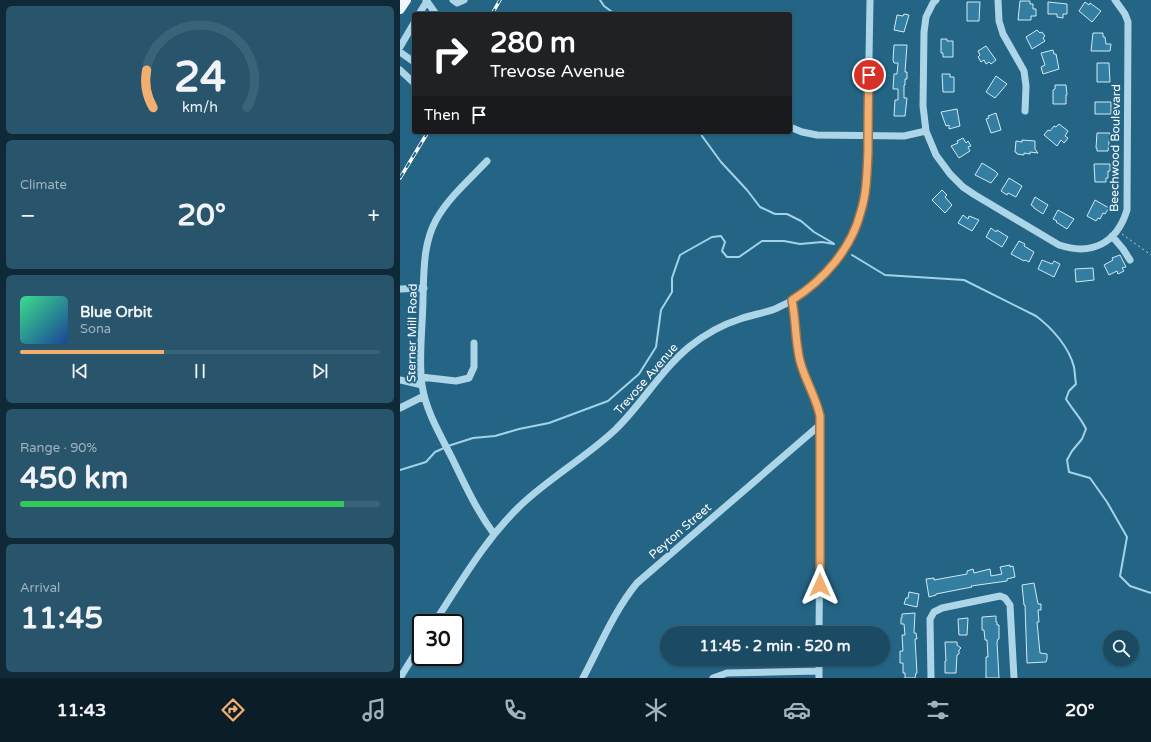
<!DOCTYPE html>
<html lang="en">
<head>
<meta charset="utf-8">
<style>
  :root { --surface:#1b4b63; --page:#28556c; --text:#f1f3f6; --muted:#a0b3be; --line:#396378; --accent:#f2af71 }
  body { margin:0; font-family:"Varela Round",sans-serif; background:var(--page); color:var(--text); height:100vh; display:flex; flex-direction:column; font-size:15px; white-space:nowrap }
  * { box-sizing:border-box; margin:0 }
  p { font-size:13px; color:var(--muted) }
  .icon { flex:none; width:22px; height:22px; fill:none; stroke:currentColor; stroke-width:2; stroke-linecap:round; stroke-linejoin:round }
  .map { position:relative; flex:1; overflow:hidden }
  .panel { display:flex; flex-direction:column; gap:6px; padding:6px; background:#0f2936; width:400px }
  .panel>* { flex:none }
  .guide { position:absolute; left:12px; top:12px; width:380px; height:122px; border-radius:4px; box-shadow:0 1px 3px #0004,0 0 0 1px var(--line); background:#202124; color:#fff; overflow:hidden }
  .tools { position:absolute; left:703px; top:630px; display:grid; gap:8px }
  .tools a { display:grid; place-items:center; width:36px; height:36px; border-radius:50%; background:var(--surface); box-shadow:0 1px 3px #0004,0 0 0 1px var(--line); font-size:20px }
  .speed { position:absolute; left:12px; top:614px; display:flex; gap:8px; font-size:20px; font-weight:700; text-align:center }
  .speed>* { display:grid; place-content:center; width:52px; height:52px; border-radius:50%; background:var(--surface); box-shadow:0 1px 3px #0004,0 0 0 1px var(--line); line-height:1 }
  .speed .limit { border:2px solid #111; border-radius:6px; background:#fff; color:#111 }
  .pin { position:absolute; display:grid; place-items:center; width:34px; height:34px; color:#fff; margin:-17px; border:2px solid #fff; border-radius:50%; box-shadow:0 1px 4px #0007 }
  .me { position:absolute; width:44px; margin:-22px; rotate:0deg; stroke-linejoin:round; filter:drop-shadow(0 0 3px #0008) }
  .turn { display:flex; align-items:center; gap:14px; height:84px; padding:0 12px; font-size:18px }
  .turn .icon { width:52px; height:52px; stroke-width:2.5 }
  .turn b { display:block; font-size:28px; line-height:34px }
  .then { display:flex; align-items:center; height:38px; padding:0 12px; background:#0003; gap:8px; font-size:15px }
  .big { font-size:30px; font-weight:700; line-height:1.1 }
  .panel .widget { flex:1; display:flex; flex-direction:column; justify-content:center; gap:6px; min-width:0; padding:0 14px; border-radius:6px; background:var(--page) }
  .panel .dial { align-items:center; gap:0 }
  .dial svg { height:104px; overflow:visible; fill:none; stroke:var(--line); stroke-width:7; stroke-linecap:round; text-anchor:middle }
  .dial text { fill:var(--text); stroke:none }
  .song { display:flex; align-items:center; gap:12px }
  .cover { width:48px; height:48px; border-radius:6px; background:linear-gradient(135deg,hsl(150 70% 55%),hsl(220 70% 35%)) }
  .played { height:4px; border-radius:2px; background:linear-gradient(90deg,var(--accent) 40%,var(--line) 40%) }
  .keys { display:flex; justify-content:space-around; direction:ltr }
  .heat { display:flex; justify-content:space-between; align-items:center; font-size:22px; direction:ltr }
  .charge { height:6px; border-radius:3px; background:linear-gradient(90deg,#34c759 90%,var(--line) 0) }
  .trip { position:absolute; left:260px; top:626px; width:230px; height:40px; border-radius:20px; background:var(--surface); box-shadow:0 1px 3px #0004,0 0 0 1px var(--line); font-weight:700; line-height:40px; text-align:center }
  .menu { display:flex; height:64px; justify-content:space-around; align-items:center; background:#0b1e28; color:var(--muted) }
  .menu .icon { width:28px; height:28px }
  .menu .active { color:var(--accent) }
  .menu b { font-size:18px; color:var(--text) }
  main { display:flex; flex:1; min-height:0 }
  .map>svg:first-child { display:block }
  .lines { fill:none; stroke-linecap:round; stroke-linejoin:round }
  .stream { stroke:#a2d3e9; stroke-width:2 }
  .building { fill:#347ea1; stroke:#d1eaf6 }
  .path { stroke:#add5e8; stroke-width:1; stroke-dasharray:2 3; stroke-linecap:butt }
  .minor { stroke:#add5e8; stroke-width:7 }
  .major { stroke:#f0f8fe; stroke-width:10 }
  .rail-casing { stroke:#fff; stroke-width:3.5 }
  .rail { stroke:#246484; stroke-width:2; stroke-dasharray:6; stroke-linecap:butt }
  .route-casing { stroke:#9d7249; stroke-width:10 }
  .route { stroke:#f2af71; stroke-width:7 }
  .labels { text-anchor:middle; stroke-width:4; stroke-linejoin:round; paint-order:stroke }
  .street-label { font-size:12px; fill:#fff; stroke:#246484 }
</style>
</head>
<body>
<main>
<section class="panel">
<div class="widget dial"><svg viewBox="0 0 100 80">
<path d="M14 69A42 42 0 1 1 86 69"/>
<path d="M14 69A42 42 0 0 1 9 40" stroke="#f2af71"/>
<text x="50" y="56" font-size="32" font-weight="700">24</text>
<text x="50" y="72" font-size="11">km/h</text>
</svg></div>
<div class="widget"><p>Climate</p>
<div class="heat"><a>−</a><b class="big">20°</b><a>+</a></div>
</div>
<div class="widget">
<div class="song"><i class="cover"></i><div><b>Blue Orbit</b><p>Sona</p></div></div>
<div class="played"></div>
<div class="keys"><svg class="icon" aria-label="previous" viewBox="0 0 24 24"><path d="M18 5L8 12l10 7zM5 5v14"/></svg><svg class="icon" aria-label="pause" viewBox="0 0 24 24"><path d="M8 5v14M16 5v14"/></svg><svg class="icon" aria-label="next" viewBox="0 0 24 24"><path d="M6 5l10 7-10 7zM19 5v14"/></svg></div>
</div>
<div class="widget"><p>Range · 90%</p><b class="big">450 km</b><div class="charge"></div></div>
<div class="widget"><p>Arrival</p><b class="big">11:45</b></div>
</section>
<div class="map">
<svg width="751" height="678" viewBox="0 0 751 678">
  <rect width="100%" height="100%" fill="#246484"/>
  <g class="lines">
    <path class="stream" d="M 200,0 L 204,6 L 215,14
      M 301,132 L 302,136 L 321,162 L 347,190 L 360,207 L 375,214 L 387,214 L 401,221 L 414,232 L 433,243
      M 452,255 L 485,275 L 564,280 L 636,316 C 652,328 669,347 674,367 C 675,373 675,378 676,384 L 669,391 L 666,399 C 672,409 681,418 686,429 L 682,439 L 672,451 L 667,460 L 669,472 L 690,478 L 707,502 L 727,537 L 720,576 L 730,586 L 751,593
      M 48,446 L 73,438 L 95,436 L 119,429 L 149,423 L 208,401 L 239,374 L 256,347 L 261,310 L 272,292 L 272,278 L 280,255 L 312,237 L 321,236 L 325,242 L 322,251 L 327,257 L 339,257 L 362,241 L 384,241 L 400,244 L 422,242 L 434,244
      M 0,470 L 26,462 L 35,452 L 44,448"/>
  </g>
  <path class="building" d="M 620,1 L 630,1 L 630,4 L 633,4 L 633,9 L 636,9 L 636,16 L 631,16 L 631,20 L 618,20 Z
    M 567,2 L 580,2 L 579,21 L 567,21 Z
    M 648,2 L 667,4 L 667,14 L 663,14 L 663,18 L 657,17 L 657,14 L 648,14 Z
    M 685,2 L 689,5 L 690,3 L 701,11 L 692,22 L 679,11 Z
    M 504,14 L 509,15 L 504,32 L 494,30 L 497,15 L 503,16 Z
    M 637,30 L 640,33 L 642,32 L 645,36 L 643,38 L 645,41 L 632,49 L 626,37 Z
    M 693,33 L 703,33 L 703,37 L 705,37 L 706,44 L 711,44 L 710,51 L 691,51 Z
    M 541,39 L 547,39 L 547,41 L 553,41 L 553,57 L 543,57 L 543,53 L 541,53 Z
    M 494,45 L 507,45 L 505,72 L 507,72 L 507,79 L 505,79 L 505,85 L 504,85 L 504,98 L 507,98 L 505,116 L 494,116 L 495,100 L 498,100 L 498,89 L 493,89 L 494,74 L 497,74 L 498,63 L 494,63 L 493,60 Z
    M 586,46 L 596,60 L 591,64 L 589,62 L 586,64 L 584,60 L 581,62 L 578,57 L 580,55 L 578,51 Z
    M 653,50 L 654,54 L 656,54 L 659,69 L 643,74 L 641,67 L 645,65 L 641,53 Z
    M 697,63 L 709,63 L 710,82 L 697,82 Z
    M 542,74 L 550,74 L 550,77 L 554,77 L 554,92 L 543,92 Z
    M 596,76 L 607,84 L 595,98 L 586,92 Z
    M 655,85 L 666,85 L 667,95 L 666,95 L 666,104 L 653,104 L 653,90 L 655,89 Z
    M 695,102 L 711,102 L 711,114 L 695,114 Z
    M 557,109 L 560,126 L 549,129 L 549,125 L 546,126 L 541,112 Z
    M 596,113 L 601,130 L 591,133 L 586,119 L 589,118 L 588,116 Z
    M 659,124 L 668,131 L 665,136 L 668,138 L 664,143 L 661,140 L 657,146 L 644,135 L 648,130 L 650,131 L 654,126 L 656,127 Z
    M 697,133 L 710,133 L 708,151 L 697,151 L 697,148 L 696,148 Z
    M 563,138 L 566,143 L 568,141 L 571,146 L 568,147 L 570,151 L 559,158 L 551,146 L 558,143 L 557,141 Z
    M 622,140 L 635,141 L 635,149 L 638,153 L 630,152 L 630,154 L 624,153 L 624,155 L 617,154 L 617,153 L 615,152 L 616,141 L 622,142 Z
    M 582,163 L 595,171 L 598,174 L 591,183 L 575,175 Z
    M 694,164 L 710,164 L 710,171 L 708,171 L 708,178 L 706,178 L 706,182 L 695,182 Z
    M 609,178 L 622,186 L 616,197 L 608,193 L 607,195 L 601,191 Z
    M 542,190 L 547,195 L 545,197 L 552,205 L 545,213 L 532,200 Z
    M 635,197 L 648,205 L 643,214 L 634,208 L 634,207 L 631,205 Z
    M 695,200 L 709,208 L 705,214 L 703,213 L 700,219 L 698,218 L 696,221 L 687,216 Z
    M 658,210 L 674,219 L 667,229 L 656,222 L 657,221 L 653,219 Z
    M 563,215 L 568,219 L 569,216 L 579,220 L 572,231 L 558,223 Z
    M 591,228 L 596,232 L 597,230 L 608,237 L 602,247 L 586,237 Z
    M 619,241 L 625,244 L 624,246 L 634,252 L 629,262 L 625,260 L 624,261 L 611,254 Z
    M 720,255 L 726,267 L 722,268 L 724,271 L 718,274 L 717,271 L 709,275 L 704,265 L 713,260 L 712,258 Z
    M 642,260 L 652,264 L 654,261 L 660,264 L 654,277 L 638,269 Z
    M 693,268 L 694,280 L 676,282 L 675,269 Z
    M 610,565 L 610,567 L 613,566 L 615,577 L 607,579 L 607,581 L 571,586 L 572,587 L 536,594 L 536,595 L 529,597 L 526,579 L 534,578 L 534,580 L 567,574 L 567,571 L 573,569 L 574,573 L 590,569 L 591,576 L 602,574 L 600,567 Z
    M 634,583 L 638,604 L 641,604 L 641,610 L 638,610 L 639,622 L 637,622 L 640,653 L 647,654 L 647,659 L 646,662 L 627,663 L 625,605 L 624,605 L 622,585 Z
    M 509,592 L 519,594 L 517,607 L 504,604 L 506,598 L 508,598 Z
    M 515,613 L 514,633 L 516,633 L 517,639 L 515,639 L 517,673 L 516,673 L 515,678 L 505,678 L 505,673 L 503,673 L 503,663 L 500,663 L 500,651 L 503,651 L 502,635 L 505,635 L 504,624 L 501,624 L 501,618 L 502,618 L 502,614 Z
    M 596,616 L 596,622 L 597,622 L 597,625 L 599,625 L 599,639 L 598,639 L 597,642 L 599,678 L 586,678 L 586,657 L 588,657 L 587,640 L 585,640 L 584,630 L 582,630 L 582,617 Z
    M 568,618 L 567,635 L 559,635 L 558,619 Z
    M 545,642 L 557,642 L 557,645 L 561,648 L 559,650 L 559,654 L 557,655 L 556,673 L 545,673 L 545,661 L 546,661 Z"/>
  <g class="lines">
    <path class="path" d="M 722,234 L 751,255"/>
    <path class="minor" d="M 26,0 L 36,14
      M 53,0 L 57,3 L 64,0
      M 536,0 L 533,3 L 526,17 L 524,32 L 523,106 L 526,131 L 536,155 L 550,174 L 563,187 L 575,195 L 659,245 C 692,256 717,243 727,210 L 728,22 L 725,14 L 715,0
      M 598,0 L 599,21 L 603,34 L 624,71 L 626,86 L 625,111
      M 19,14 L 27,1
      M 0,47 L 14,23
      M 0,52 L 14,62
      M 0,70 L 14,83
      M 390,127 L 402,132 L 417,135 L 504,136 L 526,131
      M 87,161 C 69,180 49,197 36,220 C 23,244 24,271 23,297 C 23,324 18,359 22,385 C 26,412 41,436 53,460 C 65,485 77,511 94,534
      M 712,236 L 723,249 L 730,260
      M 0,289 L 24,288
      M 392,300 C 396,320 395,342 401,362 C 406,383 418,401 421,424 L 419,633
      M 21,377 L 56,381 L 69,378 L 74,367 L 74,343
      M 0,380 L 22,385
      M 0,408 L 24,396
      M 34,623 C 61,582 86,538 122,504 C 151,477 186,457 215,430 C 242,404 260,371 289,347 C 304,335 321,325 340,319 C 351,315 364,313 375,309 C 410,294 439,263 455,229 C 471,195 468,152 468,115 C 469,77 469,38 470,0
      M 0,678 L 21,644
      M 183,678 C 200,646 214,611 237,583 L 421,424
      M 313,678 L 327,673 L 419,671
      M 419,678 L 419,659
      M 531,678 L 530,619 L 534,612 L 542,608 L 600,596 L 605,598 L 610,605 L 614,678"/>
    <path class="major" d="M 0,9 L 6,0"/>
    <g class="rail-casing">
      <path id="rail" d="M 92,14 L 100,0
        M 0,178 L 28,132"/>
    </g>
    <use href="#rail" class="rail"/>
  </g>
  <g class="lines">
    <g class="route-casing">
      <path id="route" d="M 420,585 L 420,416 C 416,397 405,380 400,361 C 395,341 396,320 392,300 C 424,280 452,248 461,211 C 467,192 467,171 468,151 C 468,126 468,100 469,75"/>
    </g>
    <use href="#route" class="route"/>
  </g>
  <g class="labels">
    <g class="street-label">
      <text transform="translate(715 148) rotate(-89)" y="4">Beechwood Boulevard</text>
      <text transform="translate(12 333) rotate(-89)" y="4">Sterner Mill Road</text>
      <text transform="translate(246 379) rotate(-49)" y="4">Trevose Avenue</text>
      <text transform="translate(280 531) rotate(-41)" y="4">Peyton Street</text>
    </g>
  </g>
</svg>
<div class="tools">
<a><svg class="icon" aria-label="search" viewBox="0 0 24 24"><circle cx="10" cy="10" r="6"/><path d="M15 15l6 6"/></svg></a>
</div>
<div class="speed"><div class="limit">30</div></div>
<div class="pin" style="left:469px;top:75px;background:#d93025"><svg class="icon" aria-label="arrive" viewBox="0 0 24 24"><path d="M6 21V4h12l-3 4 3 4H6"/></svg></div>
<svg class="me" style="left:420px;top:585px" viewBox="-20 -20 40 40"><path d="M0-17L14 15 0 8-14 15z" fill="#f2af71" stroke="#fff" stroke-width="4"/></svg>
<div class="trip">11:45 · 2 min · 520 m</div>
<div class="guide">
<div class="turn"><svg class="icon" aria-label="right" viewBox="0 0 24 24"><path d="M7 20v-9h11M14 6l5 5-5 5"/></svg><div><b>280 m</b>Trevose Avenue</div></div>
<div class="then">Then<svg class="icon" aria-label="arrive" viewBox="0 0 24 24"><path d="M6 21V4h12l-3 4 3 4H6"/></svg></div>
</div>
</div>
</main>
<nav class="menu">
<b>11:43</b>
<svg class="icon active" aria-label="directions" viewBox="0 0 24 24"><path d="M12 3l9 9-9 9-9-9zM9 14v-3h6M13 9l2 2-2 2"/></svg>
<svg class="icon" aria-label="music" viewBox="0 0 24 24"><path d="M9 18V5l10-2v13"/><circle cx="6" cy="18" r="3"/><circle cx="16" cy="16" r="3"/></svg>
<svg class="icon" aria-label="phone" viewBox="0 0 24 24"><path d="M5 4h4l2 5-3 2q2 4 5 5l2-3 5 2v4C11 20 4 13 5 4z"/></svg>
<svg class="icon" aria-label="climate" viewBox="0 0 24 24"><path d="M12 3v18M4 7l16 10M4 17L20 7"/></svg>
<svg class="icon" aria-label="car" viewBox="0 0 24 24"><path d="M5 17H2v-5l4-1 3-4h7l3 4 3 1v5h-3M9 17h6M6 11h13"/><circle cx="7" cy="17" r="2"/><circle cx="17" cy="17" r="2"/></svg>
<svg class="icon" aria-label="filters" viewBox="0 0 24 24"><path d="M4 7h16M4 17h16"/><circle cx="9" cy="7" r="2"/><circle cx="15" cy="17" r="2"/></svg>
<b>20°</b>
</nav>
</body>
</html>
